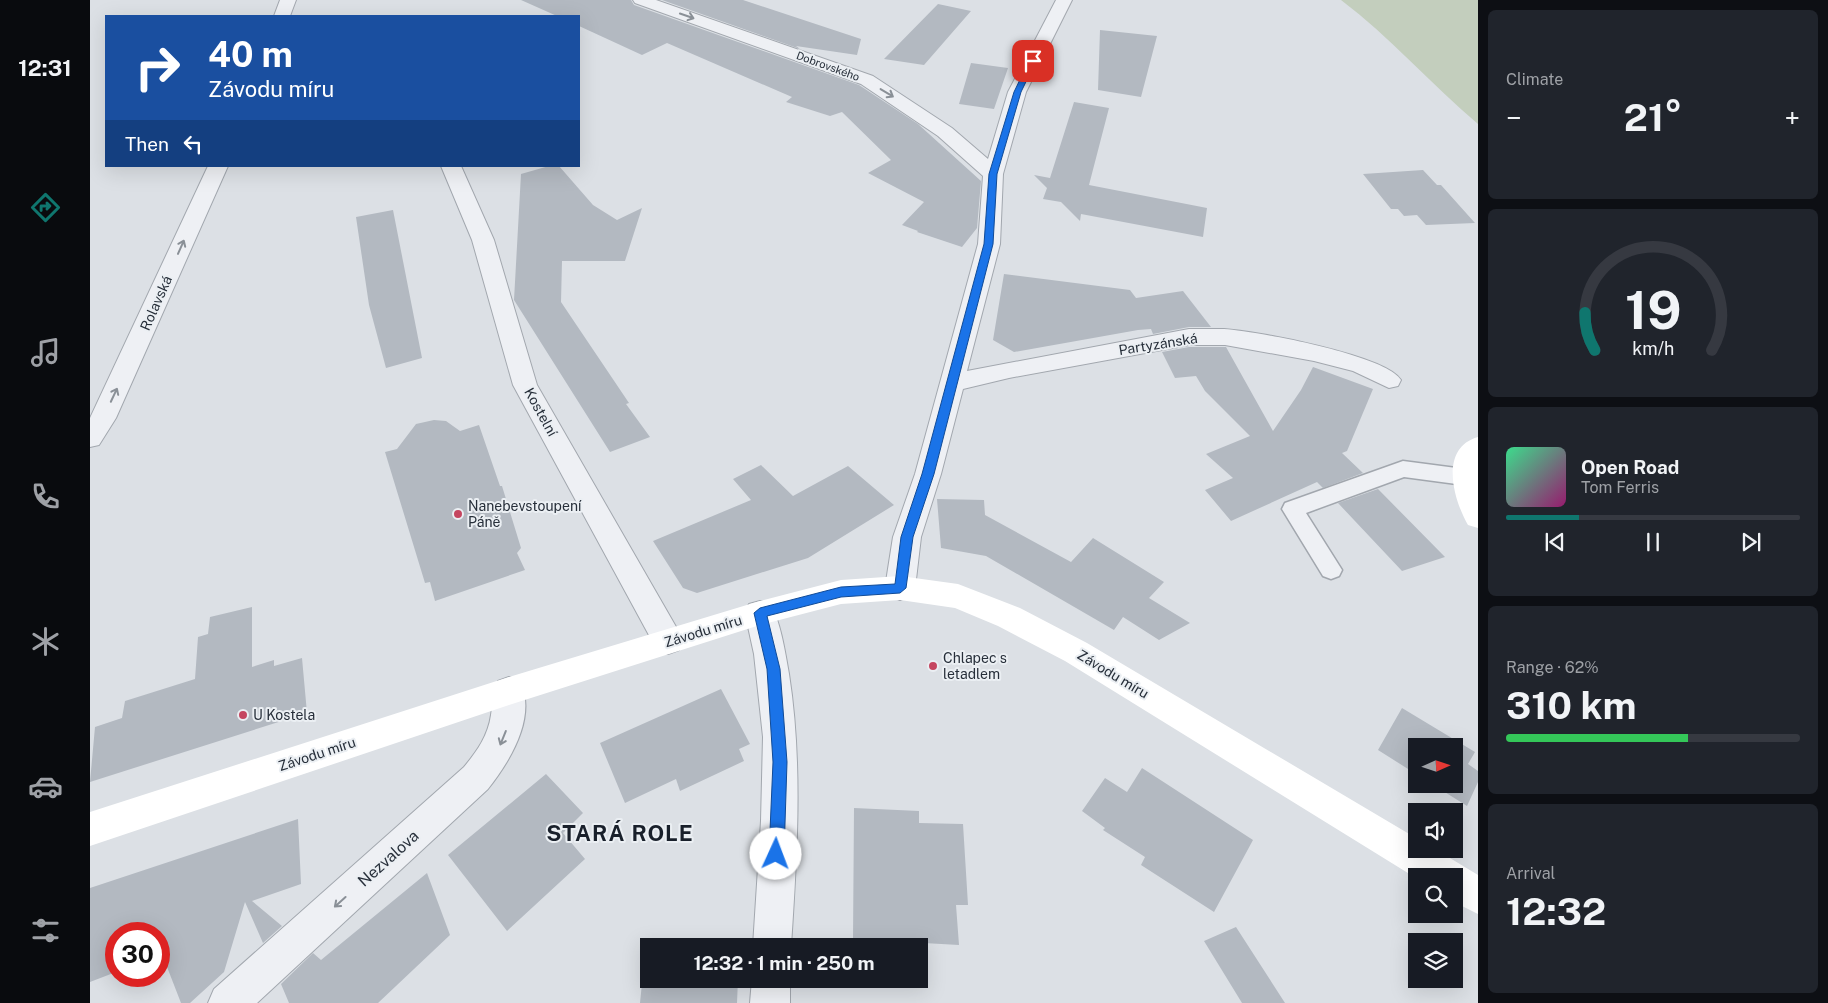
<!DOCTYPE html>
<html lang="en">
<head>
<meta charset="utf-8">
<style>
  :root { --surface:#171b24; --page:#20242c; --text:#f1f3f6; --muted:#9ea1a6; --line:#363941; --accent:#0f766e }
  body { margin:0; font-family:"Public Sans",sans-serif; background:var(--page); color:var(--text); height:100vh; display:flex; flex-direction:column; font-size:19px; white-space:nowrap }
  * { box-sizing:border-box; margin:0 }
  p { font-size:16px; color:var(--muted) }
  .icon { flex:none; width:28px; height:28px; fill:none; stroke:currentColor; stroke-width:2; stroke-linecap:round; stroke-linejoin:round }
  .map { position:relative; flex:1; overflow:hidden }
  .drawer { display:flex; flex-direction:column; gap:10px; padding:10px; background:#0d0f14; width:350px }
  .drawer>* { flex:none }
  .top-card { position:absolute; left:15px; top:15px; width:475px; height:152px; border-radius:0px; box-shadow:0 5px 20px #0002; background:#1a4fa0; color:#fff; overflow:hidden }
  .needle { width:32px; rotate:87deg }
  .tools { position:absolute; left:1318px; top:738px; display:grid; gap:10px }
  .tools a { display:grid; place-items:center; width:55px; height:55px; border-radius:0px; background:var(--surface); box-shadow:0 5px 20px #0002; font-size:25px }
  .speed { position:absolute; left:15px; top:922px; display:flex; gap:10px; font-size:25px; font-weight:700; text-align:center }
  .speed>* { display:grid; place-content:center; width:65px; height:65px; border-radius:50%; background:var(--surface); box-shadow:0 5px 20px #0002; line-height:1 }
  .speed .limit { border:8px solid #d22; background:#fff; color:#111 }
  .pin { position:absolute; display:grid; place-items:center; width:42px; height:42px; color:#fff; margin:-21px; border-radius:10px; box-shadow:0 2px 8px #0006 }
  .me { position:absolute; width:55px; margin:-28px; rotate:2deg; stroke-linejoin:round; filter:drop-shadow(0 0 4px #0008) }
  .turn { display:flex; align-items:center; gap:18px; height:105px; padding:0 20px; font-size:22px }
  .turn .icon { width:65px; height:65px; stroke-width:2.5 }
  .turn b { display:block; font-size:35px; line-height:42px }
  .then { display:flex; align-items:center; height:48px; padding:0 20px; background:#0003; gap:10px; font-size:19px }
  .big { font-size:38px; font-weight:700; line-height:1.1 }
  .drawer .card { flex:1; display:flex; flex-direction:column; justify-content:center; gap:8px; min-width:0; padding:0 18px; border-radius:8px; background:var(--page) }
  .drawer .dial { align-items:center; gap:0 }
  .dial svg { height:130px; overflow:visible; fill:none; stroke:var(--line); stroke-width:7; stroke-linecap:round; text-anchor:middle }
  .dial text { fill:var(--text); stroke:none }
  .song { display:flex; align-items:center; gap:15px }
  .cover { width:60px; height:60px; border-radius:8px; background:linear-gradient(135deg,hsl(150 70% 55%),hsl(320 70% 35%)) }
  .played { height:5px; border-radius:2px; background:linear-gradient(90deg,var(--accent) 25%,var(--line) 25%) }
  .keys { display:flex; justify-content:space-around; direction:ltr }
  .heat { display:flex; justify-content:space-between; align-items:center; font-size:28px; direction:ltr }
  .charge { height:8px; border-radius:4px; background:linear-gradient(90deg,#34c759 62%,var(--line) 0) }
  .trip { position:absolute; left:550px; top:938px; width:288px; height:50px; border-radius:0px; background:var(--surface); box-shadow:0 5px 20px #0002; font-weight:700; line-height:50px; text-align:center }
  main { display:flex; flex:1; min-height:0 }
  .dock { display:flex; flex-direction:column; width:90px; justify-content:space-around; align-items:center; background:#090b0e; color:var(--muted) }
  .dock .icon { width:35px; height:35px }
  .dock .active { color:var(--accent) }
  .dock b { font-size:22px; color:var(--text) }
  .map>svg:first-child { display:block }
  .green { fill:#c3cebd }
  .building { fill:#b3b9c1 }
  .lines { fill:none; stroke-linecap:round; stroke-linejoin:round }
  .lane-casing { stroke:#a2a7ae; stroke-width:3 }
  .street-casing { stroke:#a2a7ae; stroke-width:2 }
  .lane { fill:#eef0f4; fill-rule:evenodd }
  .street { fill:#eef0f4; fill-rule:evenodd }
  .secondary { fill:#fff; fill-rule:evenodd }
  .oneway { stroke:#8a9097 }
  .route { fill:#1a73e8; stroke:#114b97 }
  .poi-dot { fill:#c54660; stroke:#ebeff3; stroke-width:2 }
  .labels { text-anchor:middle; stroke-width:4; stroke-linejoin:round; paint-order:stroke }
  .far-street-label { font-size:11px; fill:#272f3a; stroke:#ebeff3 }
  .street-label { font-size:14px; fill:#272f3a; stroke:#ebeff3 }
  .poi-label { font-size:14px; fill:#272f3a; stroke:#ebeff3; text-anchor:start }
  .near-street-label { font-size:16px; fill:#272f3a; stroke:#ebeff3 }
  .near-district-label { font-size:22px; font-weight:bold; letter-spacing:1px; fill:#19202b; stroke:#ebeff3 }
</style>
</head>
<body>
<main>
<nav class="dock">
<b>12:31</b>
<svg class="icon active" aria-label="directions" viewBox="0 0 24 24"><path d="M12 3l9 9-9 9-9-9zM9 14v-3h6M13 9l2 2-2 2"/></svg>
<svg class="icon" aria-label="music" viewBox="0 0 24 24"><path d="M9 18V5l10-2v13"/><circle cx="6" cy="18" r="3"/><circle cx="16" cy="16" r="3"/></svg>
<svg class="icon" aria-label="phone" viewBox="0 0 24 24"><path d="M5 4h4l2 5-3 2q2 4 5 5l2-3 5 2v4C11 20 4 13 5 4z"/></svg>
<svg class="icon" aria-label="climate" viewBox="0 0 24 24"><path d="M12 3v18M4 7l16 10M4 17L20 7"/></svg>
<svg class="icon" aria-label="car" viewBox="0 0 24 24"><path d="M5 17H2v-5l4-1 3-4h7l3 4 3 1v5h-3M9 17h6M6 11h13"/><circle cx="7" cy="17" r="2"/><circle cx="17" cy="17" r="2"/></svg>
<svg class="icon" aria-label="filters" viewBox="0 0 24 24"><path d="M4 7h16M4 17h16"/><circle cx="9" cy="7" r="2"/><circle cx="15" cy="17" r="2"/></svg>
</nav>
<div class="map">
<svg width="1388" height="1003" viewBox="0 0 1388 1003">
  <rect width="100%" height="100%" fill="#dce0e5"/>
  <path class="green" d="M 1251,0 L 1388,0 L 1388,124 C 1341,84 1300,37 1251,0 Z"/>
  <path class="building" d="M 431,0 L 541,0 L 544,5 L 769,85 L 828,124 L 891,181 L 887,228 L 872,247 L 827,232 L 828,231 L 812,225 L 834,202 L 778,173 L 801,160 L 752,112 L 740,116 L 696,102 L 702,97 L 577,43 L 552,55 L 489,26 L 489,16 L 467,16 Z
    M 572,0 L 653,0 L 771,39 L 767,55 L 706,46 L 710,49 Z
    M 848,4 L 881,11 L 834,65 L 794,59 Z
    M 1010,30 L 1067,36 L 1051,97 L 1008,90 Z
    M 881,63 L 918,68 L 904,109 L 869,104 Z
    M 984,102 L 1019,108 L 999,185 L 1117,208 L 1113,237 L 991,214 L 990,221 L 971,202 L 953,199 L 957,188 L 944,175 L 960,178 Z
    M 459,166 L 469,166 L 503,205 L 527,220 L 552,208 L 535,261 L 472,261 L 471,302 L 539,403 L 536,404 L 560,437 L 520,452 L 424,300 L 431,174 Z
    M 1333,170 L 1347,185 L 1351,185 L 1385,223 L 1336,225 L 1327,215 L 1314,216 L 1308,209 L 1301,209 L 1273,174 Z
    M 303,210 L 332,358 L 296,368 L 279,305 L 266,217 Z
    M 914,274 L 1040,290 L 1046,298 L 1093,291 L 1121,327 L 1099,327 L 1063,334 L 1061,329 L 1048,330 L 924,352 L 903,340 Z
    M 1099,347 L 1136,347 L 1183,431 L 1211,390 L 1223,367 L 1283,389 L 1257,451 L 1252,453 L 1273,473 L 1233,488 L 1227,482 L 1141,521 L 1115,490 L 1143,478 L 1116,454 L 1160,436 L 1115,391 L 1106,376 L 1085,378 L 1072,352 Z
    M 344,420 L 356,421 L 370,431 L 389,425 L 410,486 L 412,486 L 431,548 L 427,553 L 435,570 L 345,601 L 340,582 L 335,583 L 295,452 L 307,449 L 326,424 Z
    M 671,465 L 703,496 L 758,466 L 804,505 L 718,558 L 607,593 L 593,588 L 563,541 L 661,500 L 643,479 Z
    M 1288,489 L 1355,557 L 1312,571 L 1248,503 Z
    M 847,499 L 894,500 L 895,515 L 981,562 L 1003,538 L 1074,582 L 1059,598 L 1100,623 L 1069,640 L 1033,617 L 1024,630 L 896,556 L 851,548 Z
    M 162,607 L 162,667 L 184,660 L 184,666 L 212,658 L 217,713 L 0,782 L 5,727 L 32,718 L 35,701 L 105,679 L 108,637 L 118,634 L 120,617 Z
    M 631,689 L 660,744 L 649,749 L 654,761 L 590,791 L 586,779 L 535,803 L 510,743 Z
    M 1312,708 L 1385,752 L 1378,764 L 1388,771 L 1388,782 L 1377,806 L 1342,784 L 1364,784 L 1364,746 L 1326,746 L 1326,774 L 1288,750 Z
    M 1052,768 L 1163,840 L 1124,912 L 1051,865 L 1055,857 L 1013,830 L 1015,828 L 992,811 L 1015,778 L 1037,792 Z
    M 456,774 L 493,813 L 473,833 L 495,859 L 417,931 L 358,855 Z
    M 764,808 L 829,811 L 829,823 L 873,824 L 878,905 L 866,905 L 869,945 L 763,939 Z
    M 208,819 L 211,884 L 162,901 L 192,926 L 173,943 L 155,902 L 134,972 L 100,1003 L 91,1003 L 72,954 L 69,955 L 69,934 L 26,934 L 26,972 L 0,982 L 0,888 Z
    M 337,873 L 360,935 L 288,1003 L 199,1003 L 191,984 L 223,953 L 231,960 Z
    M 1146,927 L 1195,1003 L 1152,1003 L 1114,941 Z
    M 569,938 L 648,941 L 648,946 L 568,946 Z
    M 553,973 L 559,973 L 559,979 L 648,979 L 647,1003 L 550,1003 Z"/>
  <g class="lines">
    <g class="lane-casing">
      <path id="lane" d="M 1313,461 L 1374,469 L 1381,472 L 1384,477 L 1381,482 L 1374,485 L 1314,477 L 1216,513 L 1252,570 L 1249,576 L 1241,579 L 1233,576 L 1192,509 L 1195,503 Z"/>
    </g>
    <g class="street-casing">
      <path id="street" d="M 190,0 L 206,0 L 200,16 L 184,16 Z
        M 543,0 L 566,0 L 783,76 L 862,128 L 898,159 L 918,92 L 966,0 L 982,0 L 936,92 L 913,174 L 910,244 L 877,371 L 1099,329 C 1110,329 1122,329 1134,329 C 1165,331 1296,355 1311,380 L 1308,386 L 1299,388 L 1263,371 L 1224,361 L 1135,345 L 1099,345 L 919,378 L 873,389 L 851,474 L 831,537 L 825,588 L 820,596 L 810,600 L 800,596 L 795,588 L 803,537 L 825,474 L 888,244 L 893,176 L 848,136 L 771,84 L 545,3 Z
        M 118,166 L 138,166 L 26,418 L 9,445 L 0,447 L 0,418 Z
        M 351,166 L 371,166 L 404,240 L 447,385 L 589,632 L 593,641 L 589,650 L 578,654 L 567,650 L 423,385 L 382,240 Z
        M 670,601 L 681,604 C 691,625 695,651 699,674 C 713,763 707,856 701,946 L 663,946 L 671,821 L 673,737 L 664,654 L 655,613 L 659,604 Z
        M 419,677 L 430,681 C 447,717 420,761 398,789 L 167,1003 L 118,1003 L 124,989 L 374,767 C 387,751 398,736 401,715 C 403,703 402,693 408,681 Z
        M 662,979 L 700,979 L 700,1003 L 660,1003 Z"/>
    </g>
    <use href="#lane" class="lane"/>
    <use href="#street" class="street"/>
    <path class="secondary" d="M 1388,437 L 1388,528 L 1378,525 C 1363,499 1349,448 1388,437 Z
      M 810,576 L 868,584 L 930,608 L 997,643 L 1326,838 L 1326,849 L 1345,849 L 1388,875 L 1388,914 L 1364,902 L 1364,876 L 1326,876 L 1326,878 L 975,661 L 908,626 L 865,608 L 810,600 L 751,604 L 670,625 L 419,705 L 0,846 L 0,812 L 419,677 L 670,601 L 751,580 Z"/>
  </g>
  <defs><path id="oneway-shaft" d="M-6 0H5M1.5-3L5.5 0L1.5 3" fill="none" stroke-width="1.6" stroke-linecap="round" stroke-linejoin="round" transform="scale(1.25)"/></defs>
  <g class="oneway">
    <use href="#oneway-shaft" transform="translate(597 16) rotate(19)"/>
    <use href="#oneway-shaft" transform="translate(797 93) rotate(31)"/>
    <use href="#oneway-shaft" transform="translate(91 247) rotate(-66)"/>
    <use href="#oneway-shaft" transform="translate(24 395) rotate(-65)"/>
    <use href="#oneway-shaft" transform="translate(413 738) rotate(112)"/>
    <use href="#oneway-shaft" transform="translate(250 902) rotate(138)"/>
  </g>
  <path class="route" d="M 943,59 L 946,61 L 931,92 L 907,174 L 903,244 L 844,474 L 823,537 L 816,588 L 810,593 L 751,597 L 677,616 L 690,669 L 697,762 L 694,854 L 691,859 L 686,861 L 681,859 L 679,854 L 683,762 L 677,669 L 664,613 L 670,608 L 751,587 L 805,584 L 811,537 L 832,474 L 894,244 L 899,174 L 924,92 L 939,61 Z"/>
  <g class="poi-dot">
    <circle cx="368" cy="514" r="5"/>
    <circle cx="843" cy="666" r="5"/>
    <circle cx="153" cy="715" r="5"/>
  </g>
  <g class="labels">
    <g class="far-street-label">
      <text transform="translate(738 66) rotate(20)" y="4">Dobrovského</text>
    </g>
    <g class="street-label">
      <text transform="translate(66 303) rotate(-66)" y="5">Rolavská</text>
      <text transform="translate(1068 344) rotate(-9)" y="5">Partyzánská</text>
      <text transform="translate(451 412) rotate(61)" y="5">Kostelní</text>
      <text transform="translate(613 631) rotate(-17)" y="5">Závodu míru</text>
      <text transform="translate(1023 674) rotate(31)" y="5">Závodu míru</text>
      <text transform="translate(227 754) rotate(-18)" y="5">Závodu míru</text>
    </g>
    <g class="poi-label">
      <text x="378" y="511">Nanebevstoupení<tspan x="378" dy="16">Páně</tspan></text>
      <text x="853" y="663">Chlapec s<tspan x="853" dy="16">letadlem</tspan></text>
      <text x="163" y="720">U Kostela</text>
    </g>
    <g class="near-street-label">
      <text transform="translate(298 858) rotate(-42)" y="6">Nezvalova</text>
    </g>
    <g class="near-district-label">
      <text x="530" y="841">STARÁ ROLE</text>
    </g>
  </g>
</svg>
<div class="tools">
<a><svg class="needle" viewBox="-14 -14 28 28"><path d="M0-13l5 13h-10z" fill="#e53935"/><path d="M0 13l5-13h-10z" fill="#9ea1a6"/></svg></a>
<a><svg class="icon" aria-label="sound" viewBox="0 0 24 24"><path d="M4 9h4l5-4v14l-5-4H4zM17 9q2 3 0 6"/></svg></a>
<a><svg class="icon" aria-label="search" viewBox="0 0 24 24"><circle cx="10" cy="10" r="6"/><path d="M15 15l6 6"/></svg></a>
<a><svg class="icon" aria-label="layers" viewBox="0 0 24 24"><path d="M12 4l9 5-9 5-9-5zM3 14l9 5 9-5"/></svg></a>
</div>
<div class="speed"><div class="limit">30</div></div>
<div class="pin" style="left:943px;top:61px;background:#d93025"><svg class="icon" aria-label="arrive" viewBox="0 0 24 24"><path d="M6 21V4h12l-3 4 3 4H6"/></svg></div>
<svg class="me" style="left:686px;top:854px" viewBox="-20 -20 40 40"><circle r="19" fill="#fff"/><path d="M0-13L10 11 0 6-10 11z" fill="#1a73e8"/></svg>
<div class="trip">12:32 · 1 min · 250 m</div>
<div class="top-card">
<div class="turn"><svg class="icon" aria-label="right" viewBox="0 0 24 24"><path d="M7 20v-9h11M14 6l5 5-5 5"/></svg><div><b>40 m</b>Závodu míru</div></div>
<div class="then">Then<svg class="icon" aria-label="left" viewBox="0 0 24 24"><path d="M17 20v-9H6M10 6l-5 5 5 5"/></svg></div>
</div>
</div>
<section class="drawer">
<div class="card"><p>Climate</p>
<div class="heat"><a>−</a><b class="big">21°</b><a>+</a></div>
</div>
<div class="card dial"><svg viewBox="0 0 100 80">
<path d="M14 69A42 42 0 1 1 86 69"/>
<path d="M14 69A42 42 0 0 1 8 46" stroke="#0f766e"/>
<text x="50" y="56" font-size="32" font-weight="700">19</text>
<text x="50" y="72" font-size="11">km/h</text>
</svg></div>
<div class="card">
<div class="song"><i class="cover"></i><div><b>Open Road</b><p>Tom Ferris</p></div></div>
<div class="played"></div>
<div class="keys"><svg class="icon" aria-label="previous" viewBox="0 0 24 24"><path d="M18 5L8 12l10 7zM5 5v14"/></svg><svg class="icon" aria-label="pause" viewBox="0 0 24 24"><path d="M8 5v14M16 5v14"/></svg><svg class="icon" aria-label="next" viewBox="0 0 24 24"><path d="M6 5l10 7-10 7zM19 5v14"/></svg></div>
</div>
<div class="card"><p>Range · 62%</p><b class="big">310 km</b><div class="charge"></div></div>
<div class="card"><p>Arrival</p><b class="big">12:32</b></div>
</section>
</main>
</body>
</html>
